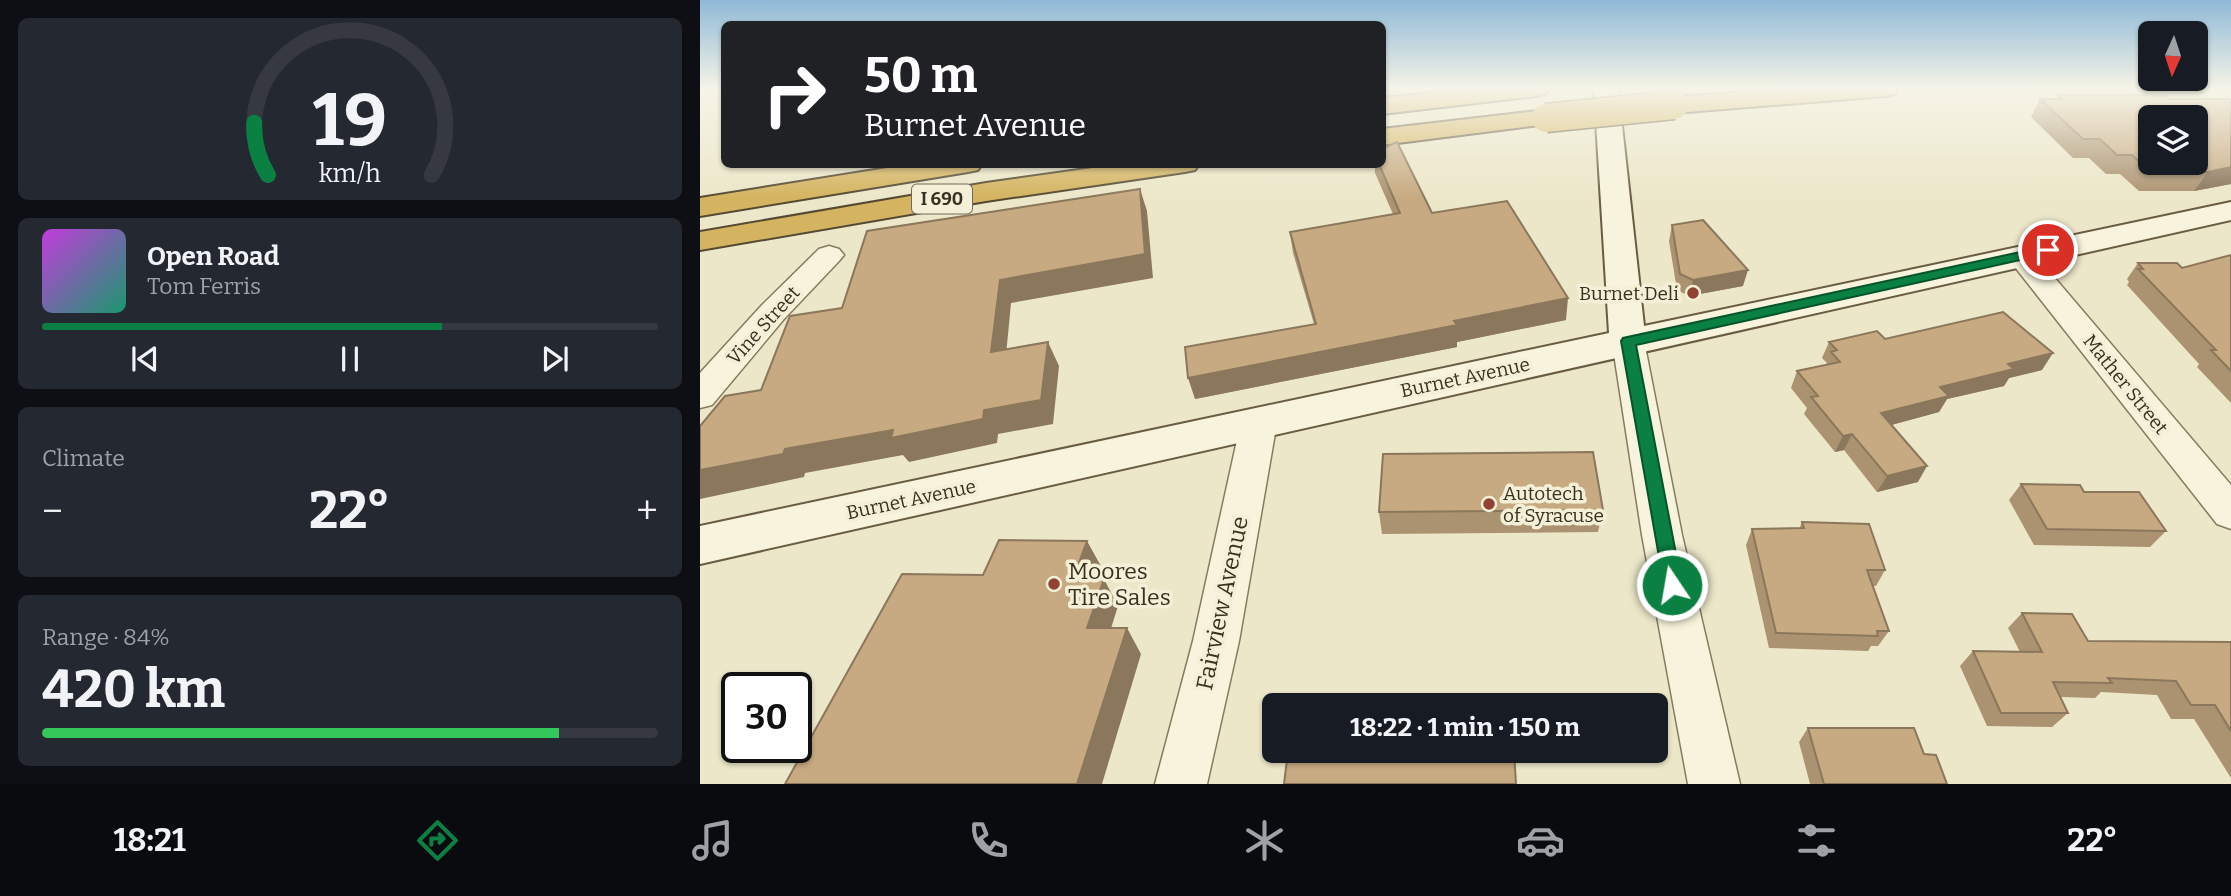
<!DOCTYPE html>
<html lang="en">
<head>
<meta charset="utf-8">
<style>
  :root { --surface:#171b24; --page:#242831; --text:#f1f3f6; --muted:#9ea1a6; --line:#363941; --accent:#0b8043 }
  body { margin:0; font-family:Bitter,serif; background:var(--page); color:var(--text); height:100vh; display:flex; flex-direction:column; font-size:26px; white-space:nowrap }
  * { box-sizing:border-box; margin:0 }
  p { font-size:23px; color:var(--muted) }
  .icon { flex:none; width:38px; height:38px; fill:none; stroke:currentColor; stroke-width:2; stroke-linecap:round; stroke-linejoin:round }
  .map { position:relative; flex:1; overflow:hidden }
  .details { display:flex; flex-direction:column; gap:18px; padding:18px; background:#0d0f14; width:700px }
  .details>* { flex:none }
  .banner { position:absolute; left:21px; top:21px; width:665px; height:147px; border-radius:10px; box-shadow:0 2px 5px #0004; background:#202124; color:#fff; overflow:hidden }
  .needle { width:46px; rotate:183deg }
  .buttons { position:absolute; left:1438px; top:21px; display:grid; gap:14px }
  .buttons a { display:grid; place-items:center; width:70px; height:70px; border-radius:10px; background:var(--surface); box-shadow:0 2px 5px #0004; font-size:35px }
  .speed { position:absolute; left:21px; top:672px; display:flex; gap:14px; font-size:35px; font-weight:700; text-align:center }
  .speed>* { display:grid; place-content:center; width:91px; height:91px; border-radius:50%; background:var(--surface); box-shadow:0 2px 5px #0004; line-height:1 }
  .speed .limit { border:4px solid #111; border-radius:10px; background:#fff; color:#111 }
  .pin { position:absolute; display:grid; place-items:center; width:60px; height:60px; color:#fff; margin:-30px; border:4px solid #fff; border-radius:50%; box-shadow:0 2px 7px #0007 }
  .me { position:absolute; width:77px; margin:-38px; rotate:348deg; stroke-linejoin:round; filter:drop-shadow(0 0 5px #0008) }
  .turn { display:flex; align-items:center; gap:24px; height:147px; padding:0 28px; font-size:32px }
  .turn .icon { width:91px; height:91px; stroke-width:2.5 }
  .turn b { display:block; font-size:49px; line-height:60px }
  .big { font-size:52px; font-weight:700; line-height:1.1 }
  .details .card { flex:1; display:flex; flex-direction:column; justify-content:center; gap:10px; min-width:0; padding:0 24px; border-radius:10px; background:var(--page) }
  .details .dial { align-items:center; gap:0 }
  .dial svg { height:182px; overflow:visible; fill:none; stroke:var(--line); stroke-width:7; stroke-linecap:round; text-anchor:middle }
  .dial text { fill:var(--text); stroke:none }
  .song { display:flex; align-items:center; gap:21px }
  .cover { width:84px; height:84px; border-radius:10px; background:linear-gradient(135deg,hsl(290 70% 55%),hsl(160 70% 35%)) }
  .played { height:7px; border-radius:4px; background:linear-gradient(90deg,var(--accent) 65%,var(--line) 65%) }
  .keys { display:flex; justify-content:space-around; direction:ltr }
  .heat { display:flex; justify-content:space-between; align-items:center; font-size:38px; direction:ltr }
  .charge { height:10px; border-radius:5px; background:linear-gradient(90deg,#34c759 84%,var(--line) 0) }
  .trip { position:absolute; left:562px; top:693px; width:406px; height:70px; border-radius:10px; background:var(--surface); box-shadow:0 2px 5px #0004; font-weight:700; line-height:70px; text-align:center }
  .tab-bar { display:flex; height:112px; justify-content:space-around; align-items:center; background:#090b0e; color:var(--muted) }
  .tab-bar .icon { width:49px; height:49px }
  .tab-bar .active { color:var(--accent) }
  .tab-bar b { font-size:32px; color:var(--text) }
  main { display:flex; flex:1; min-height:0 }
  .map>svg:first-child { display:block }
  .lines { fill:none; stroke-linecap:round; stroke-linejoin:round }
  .street-casing { stroke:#877b5f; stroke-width:3 }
  .secondary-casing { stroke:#695c42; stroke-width:4 }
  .highway-casing { stroke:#554932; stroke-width:4 }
  .street { fill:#f7f3dc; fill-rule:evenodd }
  .secondary { fill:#f7f3dc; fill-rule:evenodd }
  .highway { fill:#d4b461; fill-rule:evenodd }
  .highway-bridge-casing { stroke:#554932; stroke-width:31; stroke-linecap:butt }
  .highway-bridge { stroke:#d4b461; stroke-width:28 }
  .wall { fill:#ab9270 }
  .shaded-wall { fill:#8b775b }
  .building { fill:#c7aa82; stroke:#8b775b; stroke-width:2; fill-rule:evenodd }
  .route { fill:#0b8043; stroke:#07532c; stroke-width:2 }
  .poi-dot { fill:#924233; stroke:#f4f0d8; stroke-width:2.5 }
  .labels { text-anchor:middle; stroke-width:7; stroke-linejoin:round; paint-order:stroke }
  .shield { fill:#f4f0d8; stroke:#716a58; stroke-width:2 }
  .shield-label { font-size:18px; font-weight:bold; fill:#393021 }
  .poi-label { font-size:19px; fill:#393021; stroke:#f4f0d8; text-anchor:end }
  .street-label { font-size:19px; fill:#393021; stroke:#f4f0d8 }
  .near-poi-label { font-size:23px; fill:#393021; stroke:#f4f0d8; text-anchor:start }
  .near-street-label { font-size:23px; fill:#393021; stroke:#f4f0d8 }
</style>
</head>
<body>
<main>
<section class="details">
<div class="card dial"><svg viewBox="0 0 100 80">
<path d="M14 69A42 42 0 1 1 86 69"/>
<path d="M14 69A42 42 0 0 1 8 46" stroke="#0b8043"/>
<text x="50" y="56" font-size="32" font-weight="700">19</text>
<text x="50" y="72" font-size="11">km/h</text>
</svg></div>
<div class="card">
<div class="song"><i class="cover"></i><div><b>Open Road</b><p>Tom Ferris</p></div></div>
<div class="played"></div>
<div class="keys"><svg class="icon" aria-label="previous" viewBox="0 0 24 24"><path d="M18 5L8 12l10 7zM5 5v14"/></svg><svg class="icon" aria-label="pause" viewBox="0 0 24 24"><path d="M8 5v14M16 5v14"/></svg><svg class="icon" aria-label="next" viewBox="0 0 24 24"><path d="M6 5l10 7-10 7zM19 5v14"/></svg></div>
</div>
<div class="card"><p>Climate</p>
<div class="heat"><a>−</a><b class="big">22°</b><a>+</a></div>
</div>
<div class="card"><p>Range · 84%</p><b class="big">420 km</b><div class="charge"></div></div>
</section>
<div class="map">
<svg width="1531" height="784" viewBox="0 0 1531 784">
  <rect width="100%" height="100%" fill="#ece7c9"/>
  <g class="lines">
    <g class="street-casing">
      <path id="street" d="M 129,246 L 139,249 L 144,255 L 139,261 L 84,319 L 12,405 L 0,408 L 0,373 L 62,305 L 119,249 Z
        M 1321,247 L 1331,250 L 1531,485 L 1531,529 L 1517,524 L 1311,262 L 1306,256 L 1311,250 Z
        M 928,330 L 940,333 L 944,341 L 982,535 L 1040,784 L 988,784 L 942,535 L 912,341 L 916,333 Z
        M 559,409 L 572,413 L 577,422 L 539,641 L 507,784 L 455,784 L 493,641 L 541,422 L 546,413 Z"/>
    </g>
    <g class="secondary-casing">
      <path id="secondary" d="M 894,89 L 918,89 L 944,326 L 1531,202 L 1531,220 L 0,564 L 0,526 L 909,333 Z"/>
    </g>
    <g class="highway-casing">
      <path id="highway" d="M 772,89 L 848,89 L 845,94 L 836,96 L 682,114 L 682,98 Z
        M 1093,89 L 1198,89 L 1195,94 L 1186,96 L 974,113 L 965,110 L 961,105 L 965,100 L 974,97 Z
        M 846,110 L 855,113 L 859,118 L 855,123 L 682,145 L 682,129 Z
        M 212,164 L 282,164 L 278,170 L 268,172 L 0,216 L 0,198 Z
        M 421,164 L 499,164 L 495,170 L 485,172 L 286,201 L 0,250 L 0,232 L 286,183 Z"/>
    </g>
    <use href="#street" class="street"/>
    <use href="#secondary" class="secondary"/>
    <use href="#highway" class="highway"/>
    <g class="highway-bridge-casing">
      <path id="highway-bridge" d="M 846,118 L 974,105"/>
    </g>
    <use href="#highway-bridge" class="highway-bridge"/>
  </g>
  <path class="wall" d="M 1358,95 L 1531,184 L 1494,191 L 1439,191 L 1420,174 L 1406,174 L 1389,158 L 1373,158 L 1331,117 L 1340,99 L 1356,99 Z
    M 675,164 L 682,164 L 732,213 L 866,320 L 757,342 L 757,347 L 495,399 L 614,324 L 593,253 L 590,232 L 693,214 L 675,173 Z
    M 972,225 L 1043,286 L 989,296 L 977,290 L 969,241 Z
    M 1531,255 L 1531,403 L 1497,367 L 1499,364 L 1427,285 L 1429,282 L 1427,279 L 1438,263 L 1482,268 Z
    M 1185,339 L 1342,370 L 1309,378 L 1304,386 L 1247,399 L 1239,412 L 1191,425 L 1218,482 L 1177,492 L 1144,450 L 1135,452 L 1104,414 L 1107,408 L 1091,388 L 1097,371 L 1126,365 L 1127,363 L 1122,358 L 1129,342 Z
    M 1321,484 L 1384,492 L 1466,531 L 1450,547 L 1334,545 L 1309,500 Z
    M 903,510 L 898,532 L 682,534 L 679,512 Z
    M 1102,522 L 1185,570 L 1176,586 L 1173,586 L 1189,631 L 1178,646 L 1171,646 L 1168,651 L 1069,648 L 1046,545 L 1052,529 L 1099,529 Z
    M 1322,613 L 1388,641 L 1531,642 L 1531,778 L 1494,719 L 1471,719 L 1457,695 L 1401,692 L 1395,698 L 1360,697 L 1368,713 L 1352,727 L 1287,726 L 1260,666 L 1273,651 L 1320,652 L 1308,628 Z
    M 1108,728 L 1224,754 L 1247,784 L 1110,784 L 1099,742 Z"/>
  <path class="shaded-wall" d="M 1531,167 L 1531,184 L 1494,191 L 1508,172 Z
    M 440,189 L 447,211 L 453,278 L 311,303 L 304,376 L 291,352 L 300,280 Z
    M 1048,270 L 1043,286 L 989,296 L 993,280 Z
    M 868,298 L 866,320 L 757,342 L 757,347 L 495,399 L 488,378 L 754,321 Z
    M 348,342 L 359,366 L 353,424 L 298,434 L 297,443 L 209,462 L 203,455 L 105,473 L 104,477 L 0,499 L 0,470 L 85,449 L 284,410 Z
    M 1353,353 L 1342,370 L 1309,378 L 1304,386 L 1247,399 L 1239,412 L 1173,430 L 1181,413 L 1240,387 L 1308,364 Z
    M 1152,434 L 1144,450 L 1135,452 L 1143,436 Z
    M 1227,466 L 1218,482 L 1177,492 L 1187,476 Z
    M 387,541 L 402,568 L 389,605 L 373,579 Z
    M 404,579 L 418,606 L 403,654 L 387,628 Z
    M 427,628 L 441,654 L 402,784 L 377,784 Z"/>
  <path class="building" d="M 1358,95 L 1447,95 L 1465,96 L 1469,99 L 1531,99 L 1531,167 L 1508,172 L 1451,172 L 1432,155 L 1417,155 L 1400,139 L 1383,139 L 1340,99 L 1362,99 ZM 1451,117 L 1496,117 L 1496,163 L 1451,163 Z
    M 697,142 L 732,213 L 807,201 L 868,298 L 754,321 L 757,325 L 488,378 L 485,347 L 616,324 L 590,232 L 700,213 L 679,164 L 682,164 L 682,149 Z
    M 440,189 L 445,254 L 300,280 L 291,352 L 348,342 L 341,400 L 284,410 L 283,419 L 191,438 L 193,430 L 85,449 L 83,454 L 0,470 L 0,426 L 25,396 L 61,390 L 90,316 L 142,308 L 167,231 Z
    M 1003,220 L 1048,270 L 993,280 L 980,274 L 972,225 Z
    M 1531,255 L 1531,371 L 1511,350 L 1516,350 L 1438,269 L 1443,269 L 1438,263 L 1477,263 L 1482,268 Z
    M 1303,312 L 1353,353 L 1308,364 L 1314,369 L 1240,387 L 1249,396 L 1181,413 L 1227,466 L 1187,476 L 1152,434 L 1143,436 L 1111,397 L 1118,396 L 1097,371 L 1140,362 L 1131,352 L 1137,350 L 1129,342 L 1177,331 L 1185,339 Z
    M 893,452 L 903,510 L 679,512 L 683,454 Z
    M 1321,484 L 1380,485 L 1384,492 L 1439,492 L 1466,531 L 1347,529 Z
    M 1102,522 L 1169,524 L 1185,570 L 1167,570 L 1189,631 L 1177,631 L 1178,636 L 1076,633 L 1052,529 L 1104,528 Z
    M 299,540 L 387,541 L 373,579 L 404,579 L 387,628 L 427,628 L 377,784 L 85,784 L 202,574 L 283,575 Z
    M 1322,613 L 1372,614 L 1388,641 L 1531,642 L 1531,731 L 1515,705 L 1491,705 L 1476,681 L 1408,678 L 1412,683 L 1353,682 L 1368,713 L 1301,713 L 1273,651 L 1342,652 Z
    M 1108,728 L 1214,728 L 1224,754 L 1236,755 L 1247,784 L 1124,784 Z
    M 588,751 L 814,751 L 816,784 L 584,784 Z"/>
  <linearGradient id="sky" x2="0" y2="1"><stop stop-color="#8fb9d7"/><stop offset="0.45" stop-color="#f6f4e7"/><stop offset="1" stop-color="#f6f4e7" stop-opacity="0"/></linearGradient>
  <rect width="1531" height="198" fill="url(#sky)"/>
  <path class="route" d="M 1348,246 L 1354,250 L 1352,253 L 936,345 L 982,585 L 979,591 L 972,593 L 965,591 L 921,341 L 923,338 Z"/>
  <g class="poi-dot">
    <circle cx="993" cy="293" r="7"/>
    <circle cx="789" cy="504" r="7"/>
    <circle cx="354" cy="584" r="7"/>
  </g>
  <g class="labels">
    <rect class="shield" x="212" y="184.5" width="60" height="29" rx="5"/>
    <g class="shield-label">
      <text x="242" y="205">I 690</text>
    </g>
    <g class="poi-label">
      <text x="979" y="300">Burnet Deli</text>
      <text x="803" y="500" text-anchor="start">Autotech<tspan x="803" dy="22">of Syracuse</tspan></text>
    </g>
    <g class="street-label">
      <text transform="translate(63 325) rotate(-48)" y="7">Vine Street</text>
      <text transform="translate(765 377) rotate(-12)" y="7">Burnet Avenue</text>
      <text transform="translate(1426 384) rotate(51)" y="7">Mather Street</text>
      <text transform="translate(211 499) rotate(-12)" y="7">Burnet Avenue</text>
    </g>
    <g class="near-poi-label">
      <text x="368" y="579">Moores<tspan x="368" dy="26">Tire Sales</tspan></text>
    </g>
    <g class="near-street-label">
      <text transform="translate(522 603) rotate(-78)" y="8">Fairview Avenue</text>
    </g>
  </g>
</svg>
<div class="buttons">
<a><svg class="needle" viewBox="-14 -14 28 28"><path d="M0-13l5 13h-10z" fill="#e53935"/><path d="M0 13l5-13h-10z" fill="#9ea1a6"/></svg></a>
<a><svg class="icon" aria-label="layers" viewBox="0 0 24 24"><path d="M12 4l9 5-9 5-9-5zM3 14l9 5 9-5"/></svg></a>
</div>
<div class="speed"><div class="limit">30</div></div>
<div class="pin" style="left:1348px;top:250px;background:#d93025"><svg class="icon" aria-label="arrive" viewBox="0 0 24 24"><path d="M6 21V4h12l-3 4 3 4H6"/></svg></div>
<svg class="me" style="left:972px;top:585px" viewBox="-20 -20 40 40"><circle r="17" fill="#0b8043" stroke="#fff" stroke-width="3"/><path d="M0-11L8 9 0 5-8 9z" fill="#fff"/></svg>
<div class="trip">18:22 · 1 min · 150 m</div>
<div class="banner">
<div class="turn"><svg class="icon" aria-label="right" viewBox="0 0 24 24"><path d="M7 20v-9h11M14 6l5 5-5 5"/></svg><div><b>50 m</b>Burnet Avenue</div></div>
</div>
</div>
</main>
<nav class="tab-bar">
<b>18:21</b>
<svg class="icon active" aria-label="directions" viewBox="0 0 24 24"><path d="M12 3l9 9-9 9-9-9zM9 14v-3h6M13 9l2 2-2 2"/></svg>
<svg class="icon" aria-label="music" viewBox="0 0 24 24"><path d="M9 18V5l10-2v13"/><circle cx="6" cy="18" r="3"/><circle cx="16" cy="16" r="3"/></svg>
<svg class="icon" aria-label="phone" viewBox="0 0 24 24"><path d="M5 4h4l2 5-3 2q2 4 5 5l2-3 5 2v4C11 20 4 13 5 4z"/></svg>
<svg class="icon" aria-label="climate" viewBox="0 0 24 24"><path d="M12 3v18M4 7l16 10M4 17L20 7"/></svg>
<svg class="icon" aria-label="car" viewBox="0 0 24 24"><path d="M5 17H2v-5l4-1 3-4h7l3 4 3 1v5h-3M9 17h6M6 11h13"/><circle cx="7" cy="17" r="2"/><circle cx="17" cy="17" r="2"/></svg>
<svg class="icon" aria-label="filters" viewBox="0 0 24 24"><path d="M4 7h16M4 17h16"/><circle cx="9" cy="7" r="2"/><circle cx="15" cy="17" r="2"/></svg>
<b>22°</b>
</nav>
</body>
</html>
